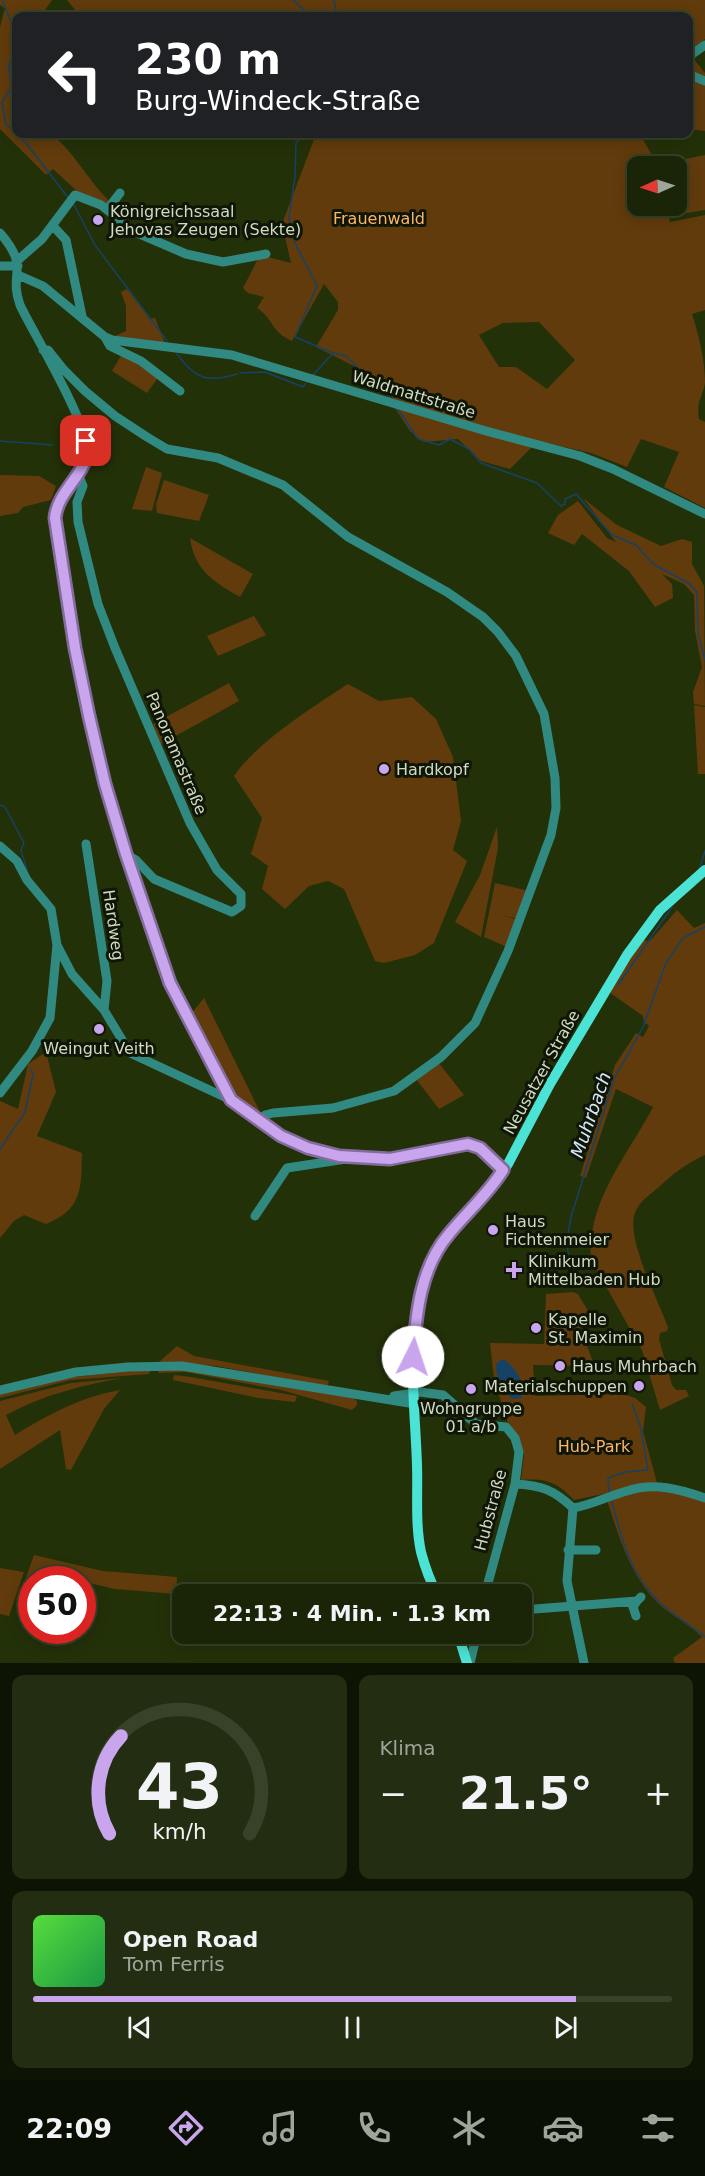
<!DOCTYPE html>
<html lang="de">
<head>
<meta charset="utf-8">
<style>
  :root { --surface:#1a2507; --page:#232d11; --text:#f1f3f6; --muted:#9fa59b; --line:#384228; --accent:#c9a5ee }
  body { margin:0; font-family:"DejaVu Sans",sans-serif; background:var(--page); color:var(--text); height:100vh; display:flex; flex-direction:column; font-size:22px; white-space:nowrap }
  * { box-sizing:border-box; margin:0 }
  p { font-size:20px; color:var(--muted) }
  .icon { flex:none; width:33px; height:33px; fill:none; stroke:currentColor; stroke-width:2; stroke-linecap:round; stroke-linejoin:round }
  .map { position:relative; height:1663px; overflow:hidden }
  .drawer { display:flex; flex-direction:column; gap:12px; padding:12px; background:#0e1404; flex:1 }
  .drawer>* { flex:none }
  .hud { position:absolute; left:12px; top:12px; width:681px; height:126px; border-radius:12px; box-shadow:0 3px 15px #0003,0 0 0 2px var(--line); background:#202124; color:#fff; overflow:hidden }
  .needle { width:39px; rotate:267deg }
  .tools { position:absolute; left:627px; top:156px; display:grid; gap:12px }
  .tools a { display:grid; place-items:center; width:60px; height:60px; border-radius:12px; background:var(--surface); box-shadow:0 3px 15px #0003,0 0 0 2px var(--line); font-size:30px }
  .speed { position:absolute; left:18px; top:1566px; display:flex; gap:12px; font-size:30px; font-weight:700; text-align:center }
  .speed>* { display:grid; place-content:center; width:78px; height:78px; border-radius:50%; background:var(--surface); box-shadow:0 3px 15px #0003,0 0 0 2px var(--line); line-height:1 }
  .speed .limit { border:9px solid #d22; background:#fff; color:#111 }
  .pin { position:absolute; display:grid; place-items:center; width:51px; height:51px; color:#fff; margin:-26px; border-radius:12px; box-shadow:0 3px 9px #0006 }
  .me { position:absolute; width:66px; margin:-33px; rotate:4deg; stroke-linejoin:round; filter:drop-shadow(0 0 4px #0008) }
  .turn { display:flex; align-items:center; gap:21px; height:126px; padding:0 24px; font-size:27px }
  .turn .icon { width:78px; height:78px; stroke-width:2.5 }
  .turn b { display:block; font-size:42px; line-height:51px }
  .big { font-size:45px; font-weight:600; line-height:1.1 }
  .drawer .tile { flex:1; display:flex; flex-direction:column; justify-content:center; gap:9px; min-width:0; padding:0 21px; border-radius:12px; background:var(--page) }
  .drawer .dial { align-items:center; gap:0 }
  .dial svg { height:156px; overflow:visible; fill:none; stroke:var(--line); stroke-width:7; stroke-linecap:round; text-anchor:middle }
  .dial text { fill:var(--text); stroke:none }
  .song { display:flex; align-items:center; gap:18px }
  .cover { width:72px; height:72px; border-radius:9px; background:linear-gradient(135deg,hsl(110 70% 55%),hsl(140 70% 35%)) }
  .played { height:6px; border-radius:3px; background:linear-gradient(90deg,var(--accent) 85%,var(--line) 85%) }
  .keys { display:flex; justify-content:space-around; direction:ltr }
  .heat { display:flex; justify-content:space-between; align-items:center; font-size:33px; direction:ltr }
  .drawer .tiles { flex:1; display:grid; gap:12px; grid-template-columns:1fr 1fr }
  .tile:last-child { grid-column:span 2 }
  .trip { position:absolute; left:172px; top:1584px; width:360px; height:60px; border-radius:12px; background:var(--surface); box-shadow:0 3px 15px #0003,0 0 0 2px var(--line); font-weight:600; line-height:60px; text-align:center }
  .dock { display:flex; height:96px; justify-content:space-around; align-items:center; background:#0a0f03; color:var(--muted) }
  .dock .icon { width:42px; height:42px }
  .dock .current { color:var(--accent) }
  .dock b { font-size:27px; color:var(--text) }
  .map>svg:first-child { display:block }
  .green { fill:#613b0c; fill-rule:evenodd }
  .water { fill:#164265 }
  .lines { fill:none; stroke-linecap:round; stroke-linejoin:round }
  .stream { stroke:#164265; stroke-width:1.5 }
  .minor { stroke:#318a81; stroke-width:9 }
  .major { stroke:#4be3d5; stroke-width:10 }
  .route-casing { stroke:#836b9b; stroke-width:15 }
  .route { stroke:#c9a5ee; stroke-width:10 }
  .poi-dot { fill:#c9a5ee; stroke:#101606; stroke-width:2 }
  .labels { text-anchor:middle; stroke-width:6; stroke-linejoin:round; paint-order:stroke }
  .poi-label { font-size:16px; fill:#d0dac4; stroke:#101606; text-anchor:start }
  .park-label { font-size:16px; fill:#fdb568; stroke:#101606 }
  .street-label { font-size:16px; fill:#d0dac4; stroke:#101606 }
  .water-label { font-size:18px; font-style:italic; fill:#d4e7f9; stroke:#101606 }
</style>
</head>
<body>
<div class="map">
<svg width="705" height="1663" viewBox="0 0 705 1663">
  <rect width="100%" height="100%" fill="#233109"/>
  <path class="green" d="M 0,0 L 52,0 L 41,16 L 16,16 L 16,134 L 60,134 L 56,138 C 77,157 89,181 109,201 L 106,204 L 80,194 L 53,169 L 46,175 L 0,129 L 0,27 L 5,8 L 0,5 Z
    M 67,0 L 705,0 L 705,39 L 689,53 L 705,73 L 705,131 L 689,129 L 688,16 L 80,16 Z
    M 316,134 L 640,134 L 658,166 L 638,166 L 638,206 L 666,206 L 670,222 L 705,215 L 705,310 L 692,314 C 699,336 705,360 705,383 C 702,399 696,401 699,419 L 705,422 L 705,508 L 664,487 L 679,452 L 641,439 L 627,467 L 591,453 L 495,431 L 392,398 L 378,378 L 316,347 L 338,310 L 338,302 L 324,284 L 292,341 C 269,330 275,320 257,308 L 264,297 L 248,293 L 243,288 L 260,255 L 291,263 L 282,224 ZM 539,322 L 575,360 L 547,389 L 516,367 L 499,367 L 479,335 L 503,323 Z
    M 705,155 L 705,210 L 670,216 L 668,206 L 676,206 L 676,166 L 661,166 L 661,164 Z
    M 127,289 L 150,319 L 155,318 L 165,343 L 125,340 L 115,336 L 126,331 L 126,306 L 121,292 Z
    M 122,354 L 160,375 L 147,393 L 112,371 Z
    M 393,405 L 534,445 L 510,469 L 481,461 L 458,439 L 424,442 L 410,431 Z
    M 146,467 L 162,473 L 152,511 L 132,509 Z
    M 0,475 L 39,476 L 56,486 L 51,500 L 23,507 L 18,513 L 0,516 Z
    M 164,480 L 209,495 L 199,521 L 157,513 L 156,504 Z
    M 583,498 L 617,525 L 661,546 L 682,539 L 692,542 L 692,564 L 704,586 L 705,706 L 694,704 L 693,692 L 702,667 L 695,631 L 694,595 L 684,584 L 662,574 L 672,584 L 673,598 L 655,607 L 629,571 L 582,534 L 574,545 L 548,533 L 558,515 L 578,501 L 607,538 L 638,552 L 616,542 Z
    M 190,538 L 253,574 L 240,597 C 214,582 194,570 190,538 Z
    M 254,616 L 266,635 L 218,656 L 207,636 Z
    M 229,683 L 239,701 L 161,744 L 153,724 Z
    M 348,684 L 379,701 L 412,697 L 436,719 L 453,757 L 461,821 L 453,850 L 467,861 L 434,943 L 415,955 L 384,963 L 375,961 L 344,889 L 328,881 L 309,886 L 285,909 L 262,889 L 268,866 L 251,854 L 262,818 L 234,776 C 256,743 314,706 348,684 Z
    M 694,705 L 705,707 L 705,774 L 698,774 Z
    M 497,827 L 498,848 L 481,937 L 455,922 L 480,875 Z
    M 495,883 L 529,891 L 518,919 L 501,915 L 518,920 L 507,947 L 484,937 Z
    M 677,910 L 694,928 L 705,923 L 705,1155 C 687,1163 674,1173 660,1186 C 651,1194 639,1201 635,1213 C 625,1237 659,1302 668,1327 L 667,1331 L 660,1333 L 659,1339 L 672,1385 L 676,1390 L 686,1390 L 689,1396 L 660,1410 L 642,1350 L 591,1260 C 586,1202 628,1155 653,1107 L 616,1089 L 586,1178 L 580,1176 L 615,1065 L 636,1033 L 643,1037 L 649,1026 L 644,1022 L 643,1016 L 609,992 L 642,939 L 649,942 Z
    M 204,998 L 260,1112 L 255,1115 L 233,1095 L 191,1014 Z
    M 46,1052 L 56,1092 L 37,1136 L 82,1153 C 81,1188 83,1209 46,1224 L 24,1215 L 14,1221 L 0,1238 L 0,1101 L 18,1109 L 28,1064 Z
    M 438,1062 L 464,1095 L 439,1109 L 416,1079 Z
    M 573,1292 L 578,1294 L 594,1321 L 580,1328 L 592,1359 L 591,1366 L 533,1365 L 535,1396 L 622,1394 L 635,1398 L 646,1407 L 643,1431 L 657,1483 L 574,1500 C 557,1482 546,1478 521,1480 L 524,1454 L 518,1437 L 508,1423 L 494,1379 L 490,1343 L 544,1344 L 546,1294 Z
    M 177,1346 L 194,1356 L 329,1381 L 327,1387 L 216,1366 L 158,1363 Z
    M 151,1369 L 149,1374 L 71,1380 L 0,1398 L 0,1394 L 62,1378 Z
    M 159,1369 L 178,1369 L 353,1398 L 357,1401 L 357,1405 L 352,1410 L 281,1390 L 186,1372 L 158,1373 Z
    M 174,1375 L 191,1377 L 297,1396 L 295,1402 L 258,1398 L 173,1380 Z
    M 123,1378 C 82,1385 43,1395 6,1415 L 15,1435 C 49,1414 81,1397 120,1390 L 104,1409 L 71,1470 L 66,1469 L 60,1430 L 0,1469 L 0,1401 L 71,1383 Z
    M 659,1489 L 705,1501 L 705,1663 L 675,1663 L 673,1658 L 702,1637 C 689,1624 672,1616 658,1603 C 630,1575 619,1537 607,1500 L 615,1496 Z
    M 34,1555 L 103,1571 L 177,1577 L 176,1594 L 115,1589 L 49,1574 L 47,1579 L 32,1580 L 31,1585 L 24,1583 Z
    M 0,1568 L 24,1572 L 9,1616 L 0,1614 Z"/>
  <path class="water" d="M 502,1359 C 515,1365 527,1385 521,1398 L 512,1399 C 501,1391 496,1377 496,1364 Z"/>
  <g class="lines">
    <path class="stream" d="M 2,0 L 11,22 L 14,47 L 9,66 L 11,88 L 2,102 L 6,124 L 27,144 L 69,199
      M 293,0 L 311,16
      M 334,0 L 337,16
      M 304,134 L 296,143 L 295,177 L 289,217 L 293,239 L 317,286 L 295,337 L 333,353
      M 74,205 L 95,245 L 167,341
      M 177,354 C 195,379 207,383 237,374
      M 240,373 L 265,372 L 303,387 L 306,383
      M 313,375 L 333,353 L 346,356 L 359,369 L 375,378 L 391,399
      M 397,408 L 418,439 L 439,445 L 450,439 L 469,449 L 481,463 L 537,483 L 561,506 L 565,504 L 565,499 L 576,494 L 612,535 L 636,545 L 653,564 L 690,584 L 697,593 L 698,634 L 705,660
      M 0,441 L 53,445
      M 0,805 L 5,807 L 24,843 L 21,850 L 27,870
      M 699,870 L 705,851
      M 618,985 L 672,907
      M 0,1149 L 25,1112 L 33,1075 L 31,1069
      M 569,1265 L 567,1239 L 571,1217 L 614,1079 L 643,1027 L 666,963 L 683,938 L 705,927
      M 609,1492 L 608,1478 L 625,1472 L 648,1470 L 641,1428 L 632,1404
      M 611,1499 C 621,1536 629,1571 657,1600 C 671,1614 690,1624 705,1637"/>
    <path class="minor" d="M 688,57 L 705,45
      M 688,74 L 705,81
      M 107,210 L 120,193
      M 53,226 L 66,240 L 82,316
      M 0,233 C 31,269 8,272 20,305 C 33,333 94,432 87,457 C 80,489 49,488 56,533 C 75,659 101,782 143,902 C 152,929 159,958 170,984 C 188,1023 209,1062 231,1100
      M 18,260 L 42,239 L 75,195 L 101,205 L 135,232 L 186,254 L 223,262 L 266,254
      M 0,266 L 18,266
      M 18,275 L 43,286 L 105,337 L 112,340 L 232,355 L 486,431 L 580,456 L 613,469 L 705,514
      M 105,337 L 110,346 L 141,361 L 180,391
      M 43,350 L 48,350 L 64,370 L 85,391 L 115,416 L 147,437 L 167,449 L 218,458 L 283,485 L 348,537 L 447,592 L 483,617 L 498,632 L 516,656 L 544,714 L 555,778 L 556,808 L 551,835 L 508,951 L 475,1023 L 441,1057 L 394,1091 L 333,1108 L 273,1113 L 265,1115 L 260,1123
      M 78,474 L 83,486 L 77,502 L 78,522 L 98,604 L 115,648 L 190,823 L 217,870 L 241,894 L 241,906 L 232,912 L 154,879 L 136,860 L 126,854
      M 86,844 L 107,981 L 104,1010
      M 0,846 L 17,861 L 27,880 L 51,909 L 57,945 L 72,974 L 104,1010 L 130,1053 L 231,1100 L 260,1123 L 293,1142 L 331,1154 L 349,1158 L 390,1159 L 468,1144 L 480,1148 L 503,1170
      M 0,1093 L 32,1051 L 50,1018 L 57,945
      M 255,1216 L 287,1168 L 346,1159
      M 0,1390 L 76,1372 L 128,1367 L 182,1366 L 415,1404
      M 394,1396 L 420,1392 L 443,1395 L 476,1424 L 506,1427 L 515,1438 L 519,1452 L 515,1484 L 485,1594
      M 515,1484 C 541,1485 554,1490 573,1508
      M 573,1508 L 567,1581 L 584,1663
      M 573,1508 C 592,1505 608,1496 627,1491 C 654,1482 679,1489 705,1498
      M 568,1550 L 596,1550
      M 522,1610 L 637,1601 L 641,1597
      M 636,1616 L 633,1607 L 637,1601
      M 470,1663 L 477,1634"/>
    <path class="major" d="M 437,1594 C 430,1581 425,1567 421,1552 C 415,1524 418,1493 417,1465 C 415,1401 404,1330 427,1269 C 443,1228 484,1200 508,1164 L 550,1084 L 627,955 L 660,910 L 705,870
      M 458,1634 L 467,1663"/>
  </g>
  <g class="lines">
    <g class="route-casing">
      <path id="route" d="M 86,441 C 93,472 58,487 55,518 L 75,648 L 89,716 L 105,784 L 126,854 L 170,983 L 231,1100 L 281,1136 L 308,1148 L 339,1156 L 390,1159 L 468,1144 L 480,1148 L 503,1170 C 488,1194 467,1212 449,1234 C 420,1268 416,1314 413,1357"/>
    </g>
    <use href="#route" class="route"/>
  </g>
  <g class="poi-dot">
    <circle cx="98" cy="220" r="6"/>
    <circle cx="384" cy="769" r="6"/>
    <circle cx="99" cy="1029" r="6"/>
    <circle cx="493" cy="1230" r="6"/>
    <path d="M511 1261h6v6h6v6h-6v6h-6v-6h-6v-6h6z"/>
    <circle cx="536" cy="1328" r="6"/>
    <circle cx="560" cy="1366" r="6"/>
    <circle cx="639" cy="1386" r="6"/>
    <circle cx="471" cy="1389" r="6"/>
  </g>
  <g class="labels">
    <g class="poi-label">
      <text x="110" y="217">Königreichssaal<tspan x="110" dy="18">Jehovas Zeugen (Sekte)</tspan></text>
      <text x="396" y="775">Hardkopf</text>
      <text x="99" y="1054" text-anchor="middle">Weingut Veith</text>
      <text x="505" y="1227">Haus<tspan x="505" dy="18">Fichtenmeier</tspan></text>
      <text x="528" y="1267">Klinikum<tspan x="528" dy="18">Mittelbaden Hub</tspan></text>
      <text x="548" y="1325">Kapelle<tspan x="548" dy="18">St. Maximin</tspan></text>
      <text x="572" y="1372">Haus Muhrbach</text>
      <text x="627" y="1392" text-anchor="end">Materialschuppen</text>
      <text x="471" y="1414" text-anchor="middle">Wohngruppe<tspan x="471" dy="18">01 a/b</tspan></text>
    </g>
    <g class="park-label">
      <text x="379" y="224">Frauenwald</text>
      <text x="594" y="1452">Hub-Park</text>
    </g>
    <g class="street-label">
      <text transform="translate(414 394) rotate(17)" y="6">Waldmattstraße</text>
      <text transform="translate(177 753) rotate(67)" y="6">Panoramastraße</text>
      <text transform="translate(114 925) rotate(82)" y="6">Hardweg</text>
      <text transform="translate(541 1072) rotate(-61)" y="6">Neusatzer Straße</text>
      <text transform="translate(490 1510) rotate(-75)" y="6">Hubstraße</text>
    </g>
    <g class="water-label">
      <text transform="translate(591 1115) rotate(-71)" y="6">Muhrbach</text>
    </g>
  </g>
</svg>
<div class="tools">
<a><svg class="needle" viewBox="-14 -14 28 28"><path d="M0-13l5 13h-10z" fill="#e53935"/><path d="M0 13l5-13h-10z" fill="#9fa59b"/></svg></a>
</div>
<div class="speed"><div class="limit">50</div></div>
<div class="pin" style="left:86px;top:441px;background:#d93025"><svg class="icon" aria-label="arrive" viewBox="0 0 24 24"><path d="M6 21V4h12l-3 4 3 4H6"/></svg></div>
<svg class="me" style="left:413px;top:1357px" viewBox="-20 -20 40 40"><circle r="19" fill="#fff"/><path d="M0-13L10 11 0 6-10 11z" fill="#c9a5ee"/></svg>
<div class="trip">22:13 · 4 Min. · 1.3 km</div>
<div class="hud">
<div class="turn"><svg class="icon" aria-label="left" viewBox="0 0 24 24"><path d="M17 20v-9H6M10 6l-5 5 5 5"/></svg><div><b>230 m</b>Burg-Windeck-Straße</div></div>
</div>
</div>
<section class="drawer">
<div class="tiles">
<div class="tile dial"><svg viewBox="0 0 100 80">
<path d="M14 69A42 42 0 1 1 86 69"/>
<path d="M14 69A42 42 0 0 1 20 19" stroke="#c9a5ee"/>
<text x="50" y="56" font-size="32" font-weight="700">43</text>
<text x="50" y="72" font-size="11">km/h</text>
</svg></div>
<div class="tile"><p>Klima</p>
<div class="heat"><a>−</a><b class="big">21.5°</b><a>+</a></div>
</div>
<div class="tile">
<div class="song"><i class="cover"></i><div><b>Open Road</b><p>Tom Ferris</p></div></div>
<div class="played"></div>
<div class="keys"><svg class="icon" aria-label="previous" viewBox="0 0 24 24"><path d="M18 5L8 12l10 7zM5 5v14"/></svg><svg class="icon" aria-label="pause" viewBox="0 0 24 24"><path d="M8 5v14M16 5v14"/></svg><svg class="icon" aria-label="next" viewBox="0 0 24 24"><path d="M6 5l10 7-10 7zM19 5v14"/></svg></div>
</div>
</div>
</section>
<nav class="dock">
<b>22:09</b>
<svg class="icon current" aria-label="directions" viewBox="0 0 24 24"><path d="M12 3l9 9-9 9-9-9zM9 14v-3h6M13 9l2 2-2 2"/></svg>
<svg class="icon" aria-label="music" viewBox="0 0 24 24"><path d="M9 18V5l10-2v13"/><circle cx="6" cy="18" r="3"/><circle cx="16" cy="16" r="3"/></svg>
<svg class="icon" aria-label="phone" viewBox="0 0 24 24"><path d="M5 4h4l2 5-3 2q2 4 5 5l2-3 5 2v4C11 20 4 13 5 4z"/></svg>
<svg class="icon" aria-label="climate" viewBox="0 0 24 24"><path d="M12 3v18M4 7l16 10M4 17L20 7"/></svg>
<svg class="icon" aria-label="car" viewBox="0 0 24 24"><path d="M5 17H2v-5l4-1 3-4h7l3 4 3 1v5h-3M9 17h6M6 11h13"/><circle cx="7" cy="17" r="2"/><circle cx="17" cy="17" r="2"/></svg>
<svg class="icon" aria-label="filters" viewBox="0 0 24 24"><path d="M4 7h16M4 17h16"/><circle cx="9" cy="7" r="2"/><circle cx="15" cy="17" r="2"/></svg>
</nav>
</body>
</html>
